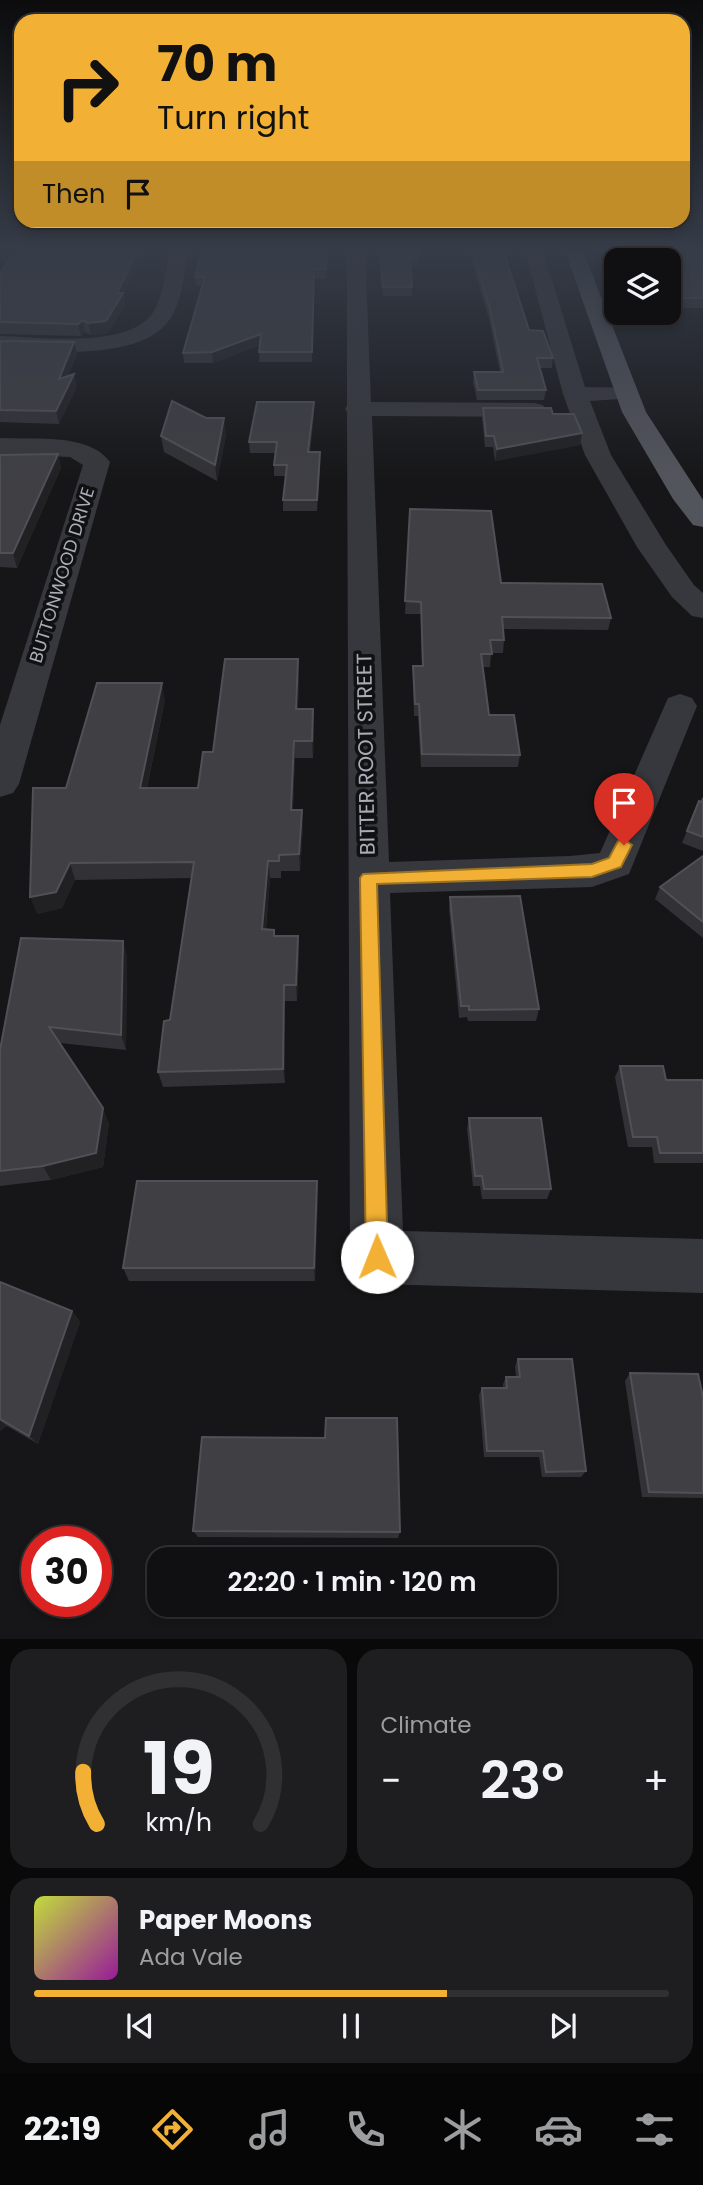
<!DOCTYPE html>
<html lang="en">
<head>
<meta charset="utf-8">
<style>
  :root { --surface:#101012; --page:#1e1e20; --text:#f1f3f6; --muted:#9c9d9f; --line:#303032; --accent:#f2b134 }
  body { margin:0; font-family:Poppins,sans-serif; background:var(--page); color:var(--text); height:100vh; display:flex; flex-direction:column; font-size:26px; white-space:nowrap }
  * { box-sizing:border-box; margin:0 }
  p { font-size:23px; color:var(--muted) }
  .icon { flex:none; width:38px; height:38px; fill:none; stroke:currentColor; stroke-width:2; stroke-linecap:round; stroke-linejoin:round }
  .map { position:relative; height:1639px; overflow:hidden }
  .side { display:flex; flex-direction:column; gap:10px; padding:10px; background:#09090a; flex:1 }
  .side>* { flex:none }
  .banner { position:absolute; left:14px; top:14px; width:676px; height:214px; border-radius:21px; box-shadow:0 4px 10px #0003,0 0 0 2px var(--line); background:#f2b134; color:#111; overflow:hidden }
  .controls { position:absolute; left:604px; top:248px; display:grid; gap:14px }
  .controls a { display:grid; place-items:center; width:77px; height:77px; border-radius:14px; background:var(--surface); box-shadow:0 4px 10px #0003,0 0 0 2px var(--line); font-size:35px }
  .speed { position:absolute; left:21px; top:1526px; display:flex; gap:14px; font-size:35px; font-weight:700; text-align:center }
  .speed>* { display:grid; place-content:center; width:91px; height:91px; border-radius:50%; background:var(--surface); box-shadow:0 4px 10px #0003,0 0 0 2px var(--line); line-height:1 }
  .speed .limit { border:10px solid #d22; background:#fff; color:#111 }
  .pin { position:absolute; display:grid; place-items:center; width:60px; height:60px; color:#fff; margin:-72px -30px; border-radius:50% 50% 50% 0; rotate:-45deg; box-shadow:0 0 7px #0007 }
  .pin .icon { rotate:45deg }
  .me { position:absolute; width:77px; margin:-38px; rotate:359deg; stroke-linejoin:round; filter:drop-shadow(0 0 5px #0008) }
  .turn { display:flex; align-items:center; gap:24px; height:147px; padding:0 28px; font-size:32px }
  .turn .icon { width:91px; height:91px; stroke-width:2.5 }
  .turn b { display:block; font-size:49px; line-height:60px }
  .then { display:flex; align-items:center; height:66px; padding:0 28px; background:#0003; gap:14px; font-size:26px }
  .big { font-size:52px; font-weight:600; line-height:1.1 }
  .side .card { flex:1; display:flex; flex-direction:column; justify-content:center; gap:10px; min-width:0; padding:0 24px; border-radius:21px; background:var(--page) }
  .side .dial { align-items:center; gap:0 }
  .dial svg { height:182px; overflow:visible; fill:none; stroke:var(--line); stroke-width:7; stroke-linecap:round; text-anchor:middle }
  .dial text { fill:var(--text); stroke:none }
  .song { display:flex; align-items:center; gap:21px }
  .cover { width:84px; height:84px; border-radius:10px; background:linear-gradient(135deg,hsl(70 70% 55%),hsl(300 70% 35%)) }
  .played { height:7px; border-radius:4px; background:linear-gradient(90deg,var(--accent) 65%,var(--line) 65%) }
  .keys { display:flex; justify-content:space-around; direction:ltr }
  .heat { display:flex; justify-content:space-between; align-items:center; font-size:38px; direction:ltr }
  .side .tiles { flex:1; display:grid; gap:10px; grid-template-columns:1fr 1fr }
  .card:last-child { grid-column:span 2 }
  .trip { position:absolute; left:147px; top:1547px; width:410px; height:70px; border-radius:21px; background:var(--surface); box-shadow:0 4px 10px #0003,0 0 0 2px var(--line); font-weight:600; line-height:70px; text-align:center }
  .tabs { display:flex; height:112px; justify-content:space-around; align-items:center; background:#060607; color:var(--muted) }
  .tabs .icon { width:49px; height:49px }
  .tabs .active { color:var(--accent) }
  .tabs b { font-size:32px; color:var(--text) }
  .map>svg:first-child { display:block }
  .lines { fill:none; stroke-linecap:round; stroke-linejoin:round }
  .minor { fill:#37383d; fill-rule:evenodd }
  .major { fill:#53555c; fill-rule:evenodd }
  .wall { fill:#323236 }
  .shaded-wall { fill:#212124 }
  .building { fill:#3f3f44; stroke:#4f5156; stroke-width:2 }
  .route { fill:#f2b134; stroke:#9d7322; stroke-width:2 }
  .labels { text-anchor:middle; stroke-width:7; stroke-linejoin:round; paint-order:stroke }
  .far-street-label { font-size:18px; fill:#a8adb8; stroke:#111113 }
  .street-label { font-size:21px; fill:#a8adb8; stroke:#111113 }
</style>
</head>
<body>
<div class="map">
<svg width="703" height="1639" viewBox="0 0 703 1639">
  <rect width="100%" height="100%" fill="#161618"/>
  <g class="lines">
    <path class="minor" d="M 170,251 L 188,251 C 184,274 183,299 170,319 C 142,362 45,351 0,350 L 0,336 C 39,337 126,349 152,314 C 164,297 165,270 170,251 Z
      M 347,251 L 365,251 L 371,402 L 534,403 L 543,405 L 546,410 L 543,415 L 534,417 L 372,416 L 389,862 L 570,856 L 600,853 L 668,698 L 680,694 L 692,698 L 697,706 L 629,874 L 592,887 L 390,893 L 403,1231 L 703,1239 L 703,1293 L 377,1284 L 358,1276 L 350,1257 L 347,412 L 345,409 L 347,406 Z
      M 525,251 L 543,251 L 585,387 L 634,388 L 638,393 L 634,398 L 590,401 L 611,455 L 666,545 L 694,585 L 703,593 L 703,618 L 692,616 L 672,597 L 637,547 L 585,455 L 563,394 Z
      M 0,438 C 32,440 89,432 110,462 L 19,784 L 13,793 L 0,797 L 0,725 L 83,465 L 70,457 L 0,454 Z"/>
    <path class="major" d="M 565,251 L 583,251 L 646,412 L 703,500 L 703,527 L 693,525 L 673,499 L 622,412 Z"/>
  </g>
  <path class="wall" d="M 328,251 L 326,279 L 314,279 L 312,362 L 259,362 L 260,345 L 213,363 L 184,363 L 183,353 L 203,286 L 196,286 L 195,277 Z
    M 390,251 L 418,251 L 418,266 L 411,266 L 412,296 L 383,296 L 380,265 L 380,256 L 391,256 Z
    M 469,251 L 504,251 L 507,262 L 529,330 L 553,358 L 552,368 L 540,368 L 546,390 L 544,400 L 477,400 L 473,382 L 474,372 L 500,372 L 489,319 Z
    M 628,251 L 703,251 L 703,308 L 668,308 L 668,261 L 632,261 Z
    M 0,273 L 124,294 L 125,305 L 108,333 L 91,335 L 85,332 L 81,336 L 0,334 Z
    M 0,341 L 74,342 L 77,354 L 68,376 L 77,386 L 59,424 L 0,422 Z
    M 314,402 L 314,413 L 310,452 L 320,463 L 317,511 L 283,511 L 283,500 L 286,476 L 274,476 L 274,465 L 276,453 L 250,453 L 249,442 Z
    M 483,408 L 553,414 L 582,433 L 580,445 L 495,461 L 493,447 L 485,447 L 482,419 Z
    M 206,418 L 226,435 L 217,481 L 164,452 L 161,436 Z
    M 58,454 L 61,468 L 17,568 L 0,567 L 0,455 Z
    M 410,509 L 501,583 L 611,618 L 608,630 L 503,629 L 504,640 L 503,653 L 491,653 L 490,667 L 482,667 L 489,715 L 520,755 L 518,767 L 421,767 L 418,716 L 414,716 L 413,678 L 413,666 L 422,666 L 421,614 L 405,614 Z
    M 299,676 L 298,709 L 313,709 L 314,726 L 313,758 L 295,758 L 293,810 L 303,827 L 300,871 L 281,871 L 281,878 L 270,878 L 266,929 L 275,936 L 298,936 L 299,953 L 297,1001 L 285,1001 L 285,1083 L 163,1087 L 158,1072 L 170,1020 L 191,878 L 75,880 L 62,908 L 37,914 L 66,788 L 165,700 L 147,788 L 198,788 L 213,752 Z
    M 703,797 L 703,851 L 682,843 L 699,801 L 701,801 Z
    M 703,856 L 703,938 L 655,899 L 660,887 Z
    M 450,897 L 539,1009 L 536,1021 L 468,1021 L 467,1017 L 459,1018 L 449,909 Z
    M 123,941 L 127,957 L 126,1050 L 60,1043 L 109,1123 L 103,1167 L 51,1180 L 0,1186 L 0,1050 Z
    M 620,1066 L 666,1080 L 703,1080 L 703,1163 L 654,1163 L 652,1147 L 628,1147 L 615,1077 Z
    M 469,1118 L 551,1189 L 547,1199 L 482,1199 L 480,1186 L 473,1186 L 467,1129 Z
    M 317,1181 L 318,1195 L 315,1281 L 129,1281 L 123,1268 Z
    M 0,1282 L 72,1311 L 80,1322 L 38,1444 L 7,1426 L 0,1431 Z
    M 518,1359 L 586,1471 L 581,1477 L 542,1477 L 539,1457 L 484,1457 L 479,1395 L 482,1388 L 503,1388 L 503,1384 L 506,1377 L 516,1377 L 515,1366 Z
    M 630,1373 L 703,1397 L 703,1498 L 642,1497 L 625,1381 Z
    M 193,1531 L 400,1532 L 398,1538 L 198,1537 Z"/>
  <path class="shaded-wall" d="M 137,251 L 143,251 L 124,294 L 125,305 L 108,333 L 91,335 L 88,323 L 117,293 Z
    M 83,320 L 85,332 L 81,336 L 78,324 Z
    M 261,334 L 262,344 L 213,363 L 212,352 Z
    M 74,342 L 77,354 L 62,391 L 59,379 Z
    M 74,374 L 77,386 L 59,424 L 56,411 Z
    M 314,402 L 314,413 L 308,463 L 308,452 Z
    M 224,418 L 226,435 L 217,481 L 215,465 Z
    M 582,433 L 580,445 L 495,461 L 497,449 Z
    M 320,452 L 320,463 L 317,511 L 317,500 Z
    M 58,454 L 61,468 L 17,568 L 13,553 Z
    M 298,659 L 299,676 L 297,726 L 296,709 Z
    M 162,683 L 165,700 L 143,805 L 140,788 Z
    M 313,709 L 314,726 L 313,758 L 312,741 Z
    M 294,741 L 295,758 L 292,827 L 291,810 Z
    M 302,810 L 303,827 L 300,871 L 299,854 Z
    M 268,861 L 270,878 L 264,946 L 262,929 Z
    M 70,863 L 75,880 L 62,908 L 37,914 L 30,897 Z
    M 298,936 L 299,953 L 297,1001 L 296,985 Z
    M 123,941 L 127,957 L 126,1050 L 121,1035 Z
    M 284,985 L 285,1001 L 285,1083 L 283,1069 Z
    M 103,1108 L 109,1123 L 103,1167 L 51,1180 L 43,1166 Z
    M 317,1181 L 318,1195 L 315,1281 L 314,1268 Z
    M 72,1311 L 80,1322 L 38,1444 L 29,1436 Z
    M 0,1420 L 7,1426 L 0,1431 Z"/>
  <path class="building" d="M 20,251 L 137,251 L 117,293 L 123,293 L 106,321 L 88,323 L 83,320 L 78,324 L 0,322 L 0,273 L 11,258 L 17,258 Z
    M 202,251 L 327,251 L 326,269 L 314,269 L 312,352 L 259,352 L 261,334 L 212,352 L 183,353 L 205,277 L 195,277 Z
    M 391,251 L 418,251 L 418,257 L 410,257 L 412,287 L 383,287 L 380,256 L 392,256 Z
    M 472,251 L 504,251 L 507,262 L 529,330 L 543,331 L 553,358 L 537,358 L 546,390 L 478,390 L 474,372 L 503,372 L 490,309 Z
    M 634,251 L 703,251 L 703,298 L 668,298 L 668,261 L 639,261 Z
    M 0,341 L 74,342 L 59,379 L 74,374 L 56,411 L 0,410 Z
    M 172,401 L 206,418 L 224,418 L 215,465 L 161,436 Z
    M 257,402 L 314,402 L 308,452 L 320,452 L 317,500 L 283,500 L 287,465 L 274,465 L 277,442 L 249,442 Z
    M 483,408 L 551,408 L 553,414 L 574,414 L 582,433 L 497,449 L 494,436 L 486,436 Z
    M 58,454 L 13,553 L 0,553 L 0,455 Z
    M 410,509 L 491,511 L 501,583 L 602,584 L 611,618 L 502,617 L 504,640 L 490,640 L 492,654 L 481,654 L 489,715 L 514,715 L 520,755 L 422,754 L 419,704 L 415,704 L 413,666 L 423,666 L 421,602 L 405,601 Z
    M 225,659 L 298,659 L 296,709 L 313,709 L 312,741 L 294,741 L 291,810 L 302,810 L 299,854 L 279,855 L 279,861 L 268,861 L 262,929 L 274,930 L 274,936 L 298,936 L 296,985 L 284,985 L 283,1069 L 158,1072 L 164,1021 L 170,1020 L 194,862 L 70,863 L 56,892 L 30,897 L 33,788 L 66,788 L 97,683 L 162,683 L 140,788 L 198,788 L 203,752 L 213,752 Z
    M 703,798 L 703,837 L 687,831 L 699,801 L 702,802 Z
    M 703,856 L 703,922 L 660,887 Z
    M 520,896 L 539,1009 L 469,1010 L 469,1006 L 461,1006 L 450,897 Z
    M 21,938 L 123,941 L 121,1035 L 49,1027 L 103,1108 L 96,1153 L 43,1166 L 0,1171 L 0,1050 Z
    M 620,1066 L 663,1066 L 666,1080 L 703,1080 L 703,1153 L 660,1153 L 657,1137 L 633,1137 Z
    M 469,1118 L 541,1118 L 551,1189 L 484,1189 L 482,1176 L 475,1176 Z
    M 137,1181 L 317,1181 L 314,1268 L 123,1268 Z
    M 0,1282 L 72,1311 L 29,1436 L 0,1419 Z
    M 518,1359 L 572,1359 L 586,1471 L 546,1472 L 543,1451 L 487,1451 L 482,1388 L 507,1388 L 506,1377 L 520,1377 Z
    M 630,1373 L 698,1374 L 703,1397 L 703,1493 L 649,1492 Z
    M 326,1418 L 397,1418 L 400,1532 L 193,1531 L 202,1437 L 325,1438 Z"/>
  <linearGradient id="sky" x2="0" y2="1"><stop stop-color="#0c0c0d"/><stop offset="0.52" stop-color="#363c48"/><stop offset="1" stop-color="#363c48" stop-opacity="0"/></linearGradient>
  <rect width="703" height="480" fill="url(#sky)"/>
  <path class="route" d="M 624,839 L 632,845 L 621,867 L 592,877 L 377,884 L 388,1257 L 384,1265 L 377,1268 L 369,1265 L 366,1257 L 360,878 L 363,874 L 592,864 L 609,858 L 618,841 Z"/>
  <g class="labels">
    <g class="far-street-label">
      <text transform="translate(62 575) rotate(-73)" y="6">BUTTONWOOD DRIVE</text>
    </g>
    <g class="street-label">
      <text transform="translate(366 754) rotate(-91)" y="7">BITTER ROOT STREET</text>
    </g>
  </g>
</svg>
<div class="controls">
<a><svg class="icon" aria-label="layers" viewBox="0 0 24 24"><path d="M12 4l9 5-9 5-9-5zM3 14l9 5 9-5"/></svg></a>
</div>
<div class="speed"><div class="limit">30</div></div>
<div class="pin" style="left:624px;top:845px;background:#d93025"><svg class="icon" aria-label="arrive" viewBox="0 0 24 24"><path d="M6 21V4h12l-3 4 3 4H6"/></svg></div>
<svg class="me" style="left:377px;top:1257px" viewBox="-20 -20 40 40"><circle r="19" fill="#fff"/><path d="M0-13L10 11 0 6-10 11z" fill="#f2b134"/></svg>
<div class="trip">22:20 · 1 min · 120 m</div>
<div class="banner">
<div class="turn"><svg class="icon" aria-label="right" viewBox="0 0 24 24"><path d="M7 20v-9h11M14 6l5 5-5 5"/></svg><div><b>70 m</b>Turn right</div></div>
<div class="then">Then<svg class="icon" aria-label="arrive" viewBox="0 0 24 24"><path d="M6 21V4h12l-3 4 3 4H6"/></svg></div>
</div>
</div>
<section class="side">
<div class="tiles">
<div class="card dial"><svg viewBox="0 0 100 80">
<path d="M14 69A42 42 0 1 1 86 69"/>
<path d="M14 69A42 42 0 0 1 8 46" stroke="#f2b134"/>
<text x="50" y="56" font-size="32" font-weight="700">19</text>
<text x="50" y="72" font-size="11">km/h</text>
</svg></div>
<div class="card"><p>Climate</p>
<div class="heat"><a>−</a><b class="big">23°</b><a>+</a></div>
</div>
<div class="card">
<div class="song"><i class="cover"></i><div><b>Paper Moons</b><p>Ada Vale</p></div></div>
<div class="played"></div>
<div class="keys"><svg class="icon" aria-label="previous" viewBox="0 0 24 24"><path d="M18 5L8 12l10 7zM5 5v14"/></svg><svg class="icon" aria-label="pause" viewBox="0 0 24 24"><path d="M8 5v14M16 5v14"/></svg><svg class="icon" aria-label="next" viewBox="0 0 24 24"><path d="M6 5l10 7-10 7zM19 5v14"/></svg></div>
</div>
</div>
</section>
<nav class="tabs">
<b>22:19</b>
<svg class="icon active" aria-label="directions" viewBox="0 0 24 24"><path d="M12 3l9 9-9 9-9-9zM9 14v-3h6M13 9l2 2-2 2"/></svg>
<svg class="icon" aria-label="music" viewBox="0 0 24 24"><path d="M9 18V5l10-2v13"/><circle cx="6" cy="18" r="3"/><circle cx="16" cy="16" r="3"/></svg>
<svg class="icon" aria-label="phone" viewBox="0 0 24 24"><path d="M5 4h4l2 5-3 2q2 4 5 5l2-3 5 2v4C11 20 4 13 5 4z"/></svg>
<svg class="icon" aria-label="climate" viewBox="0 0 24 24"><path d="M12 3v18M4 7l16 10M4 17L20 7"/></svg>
<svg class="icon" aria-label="car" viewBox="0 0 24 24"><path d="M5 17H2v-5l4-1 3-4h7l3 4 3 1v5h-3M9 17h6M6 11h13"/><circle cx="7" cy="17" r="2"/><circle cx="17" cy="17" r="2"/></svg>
<svg class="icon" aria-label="filters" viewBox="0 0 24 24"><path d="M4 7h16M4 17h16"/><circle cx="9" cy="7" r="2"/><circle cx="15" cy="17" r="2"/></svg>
</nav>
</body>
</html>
